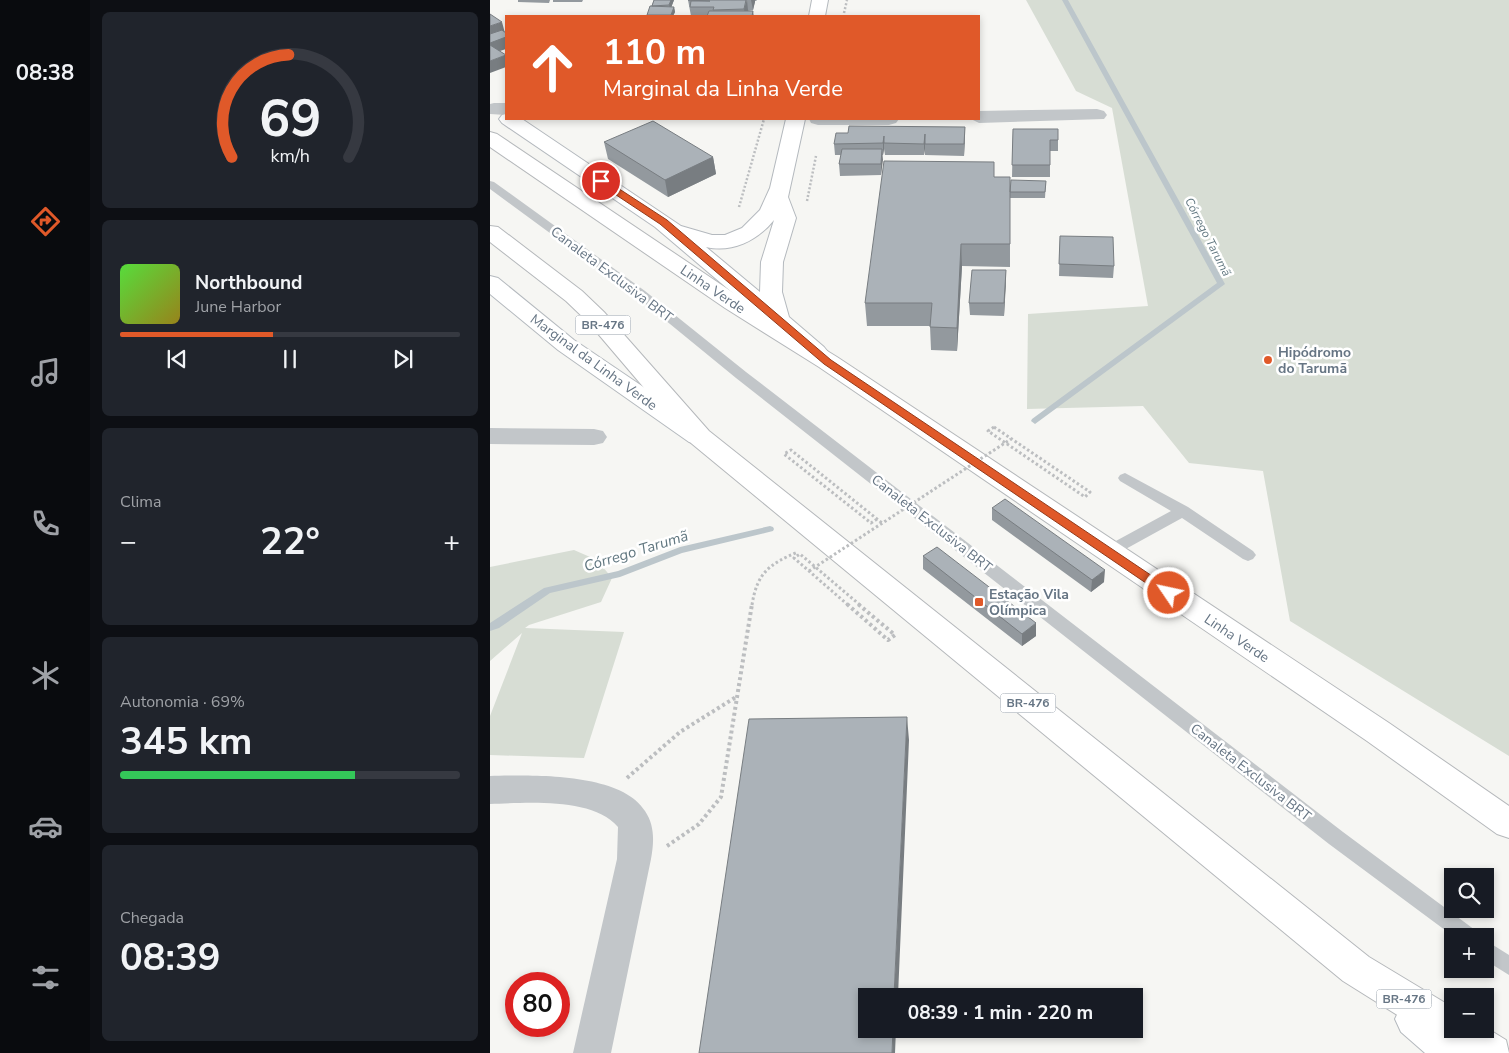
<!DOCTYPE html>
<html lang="pt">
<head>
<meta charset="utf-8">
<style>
  :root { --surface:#171b24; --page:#20242c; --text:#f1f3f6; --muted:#9ea1a6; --line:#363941; --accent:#e05929 }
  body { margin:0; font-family:"Nunito Sans",sans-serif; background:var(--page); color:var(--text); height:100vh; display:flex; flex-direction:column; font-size:19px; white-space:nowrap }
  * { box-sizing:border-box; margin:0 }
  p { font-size:16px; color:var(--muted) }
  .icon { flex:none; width:28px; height:28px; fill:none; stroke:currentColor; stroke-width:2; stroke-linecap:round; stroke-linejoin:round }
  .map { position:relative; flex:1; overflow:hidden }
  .panel { display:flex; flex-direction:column; gap:12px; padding:12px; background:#0d0f14; width:400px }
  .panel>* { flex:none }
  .top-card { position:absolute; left:15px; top:15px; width:475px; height:105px; border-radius:0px; box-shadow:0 2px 8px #0003; background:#e05929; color:#fff; overflow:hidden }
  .tools { position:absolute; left:954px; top:868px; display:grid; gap:10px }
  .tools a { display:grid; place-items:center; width:50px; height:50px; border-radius:0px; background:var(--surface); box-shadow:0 2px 8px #0003; font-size:25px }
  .speed { position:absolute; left:15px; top:972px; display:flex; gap:10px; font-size:25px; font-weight:700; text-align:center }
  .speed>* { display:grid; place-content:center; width:65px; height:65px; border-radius:50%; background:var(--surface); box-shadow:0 2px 8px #0003; line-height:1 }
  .speed .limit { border:8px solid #d22; background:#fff; color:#111 }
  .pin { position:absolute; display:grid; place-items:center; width:42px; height:42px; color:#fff; margin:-21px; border:2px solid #fff; border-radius:50%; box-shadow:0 1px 5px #0007 }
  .me { position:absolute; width:55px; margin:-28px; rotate:304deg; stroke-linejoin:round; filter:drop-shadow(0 0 4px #0008) }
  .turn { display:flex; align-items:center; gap:18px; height:105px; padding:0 15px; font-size:22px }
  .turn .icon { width:65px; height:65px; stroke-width:2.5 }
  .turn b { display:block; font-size:35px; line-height:42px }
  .big { font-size:38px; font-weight:700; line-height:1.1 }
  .panel .tile { flex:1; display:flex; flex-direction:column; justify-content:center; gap:8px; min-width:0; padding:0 18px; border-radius:8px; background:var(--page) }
  .panel .dial { align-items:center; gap:0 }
  .dial svg { height:130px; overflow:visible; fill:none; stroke:var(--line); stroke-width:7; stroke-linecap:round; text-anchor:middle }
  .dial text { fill:var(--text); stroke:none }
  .song { display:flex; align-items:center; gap:15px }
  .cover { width:60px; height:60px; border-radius:8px; background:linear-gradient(135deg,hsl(110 70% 55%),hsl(50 70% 35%)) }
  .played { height:5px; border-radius:2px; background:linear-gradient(90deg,var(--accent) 45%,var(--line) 45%) }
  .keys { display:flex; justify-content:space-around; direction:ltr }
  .heat { display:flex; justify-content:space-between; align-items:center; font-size:28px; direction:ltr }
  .charge { height:8px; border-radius:4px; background:linear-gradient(90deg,#34c759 69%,var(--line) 0) }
  .trip { position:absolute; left:368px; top:988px; width:285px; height:50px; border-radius:0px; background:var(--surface); box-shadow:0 2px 8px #0003; font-weight:700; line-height:50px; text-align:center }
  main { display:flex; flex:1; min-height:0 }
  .dock { display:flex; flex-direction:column; width:90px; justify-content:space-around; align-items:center; background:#090b0e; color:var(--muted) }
  .dock .icon { width:35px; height:35px }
  .dock .selected { color:var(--accent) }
  .dock b { font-size:22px; color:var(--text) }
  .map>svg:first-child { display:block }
  .green { fill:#d7ddd4 }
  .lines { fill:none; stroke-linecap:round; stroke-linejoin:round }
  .stream { fill:#bcc6cb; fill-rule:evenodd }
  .secondary-casing { stroke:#b4b9be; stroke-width:2 }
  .highway-casing { stroke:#b5b8bb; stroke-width:2 }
  .path-far2 { stroke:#bcbec0; stroke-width:2.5; stroke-dasharray:2 2; stroke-linecap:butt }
  .path-far1 { stroke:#bcbec0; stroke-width:3; stroke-dasharray:2.5 2.5; stroke-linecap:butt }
  .path { stroke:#bcbec0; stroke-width:4; stroke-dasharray:3 3; stroke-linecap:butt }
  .lane { fill:#c2c6c9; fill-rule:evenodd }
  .street { fill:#c2c6c9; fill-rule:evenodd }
  .secondary { fill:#fff; fill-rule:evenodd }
  .highway { fill:#fff; fill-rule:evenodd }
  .path-bridge { stroke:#bcbec0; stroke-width:3; stroke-dasharray:2.5 2.5; stroke-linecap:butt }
  .wall { fill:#93999e }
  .shaded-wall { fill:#787d81 }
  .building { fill:#abb2b8; stroke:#787d81 }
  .route { fill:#e05929; stroke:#923a1b }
  .poi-dot { fill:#e05929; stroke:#fff; stroke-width:2 }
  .labels { text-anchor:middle; stroke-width:5; stroke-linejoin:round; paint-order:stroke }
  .far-water-label { font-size:12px; font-style:italic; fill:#617780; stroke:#fff }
  .shield { fill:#fff; stroke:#949ea9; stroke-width:1 }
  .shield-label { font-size:12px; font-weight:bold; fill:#667584 }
  .street-label { font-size:14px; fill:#667584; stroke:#fff }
  .poi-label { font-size:14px; font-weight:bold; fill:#667584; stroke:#fff; text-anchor:start }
  .water-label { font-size:15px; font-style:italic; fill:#617780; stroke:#fff }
</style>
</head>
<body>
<main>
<nav class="dock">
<b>08:38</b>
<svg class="icon selected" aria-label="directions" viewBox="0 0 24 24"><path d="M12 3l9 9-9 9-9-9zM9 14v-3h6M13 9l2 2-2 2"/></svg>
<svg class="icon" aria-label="music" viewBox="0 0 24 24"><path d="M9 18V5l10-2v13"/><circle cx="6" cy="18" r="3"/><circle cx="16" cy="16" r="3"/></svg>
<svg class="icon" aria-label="phone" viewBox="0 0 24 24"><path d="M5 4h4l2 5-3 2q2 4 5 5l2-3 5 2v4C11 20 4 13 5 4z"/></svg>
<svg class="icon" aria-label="climate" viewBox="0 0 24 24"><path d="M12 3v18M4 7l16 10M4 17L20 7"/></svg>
<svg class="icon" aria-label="car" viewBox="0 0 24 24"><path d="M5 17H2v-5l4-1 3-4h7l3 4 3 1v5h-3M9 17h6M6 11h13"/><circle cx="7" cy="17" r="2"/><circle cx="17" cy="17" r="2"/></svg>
<svg class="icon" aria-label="filters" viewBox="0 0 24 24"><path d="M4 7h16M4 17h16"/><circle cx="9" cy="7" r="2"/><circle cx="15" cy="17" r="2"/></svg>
</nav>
<section class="panel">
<div class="tile dial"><svg viewBox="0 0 100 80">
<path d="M14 69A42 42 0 1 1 86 69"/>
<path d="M14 69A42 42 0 0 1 49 6" stroke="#e05929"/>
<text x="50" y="56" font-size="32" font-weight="700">69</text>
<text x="50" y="72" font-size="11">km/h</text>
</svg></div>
<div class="tile">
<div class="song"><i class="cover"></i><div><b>Northbound</b><p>June Harbor</p></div></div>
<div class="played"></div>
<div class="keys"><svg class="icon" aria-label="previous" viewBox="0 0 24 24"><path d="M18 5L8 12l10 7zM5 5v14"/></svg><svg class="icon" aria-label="pause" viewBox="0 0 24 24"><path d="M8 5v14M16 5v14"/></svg><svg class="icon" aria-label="next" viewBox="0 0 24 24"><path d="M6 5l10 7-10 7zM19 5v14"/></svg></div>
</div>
<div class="tile"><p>Clima</p>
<div class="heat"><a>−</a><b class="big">22°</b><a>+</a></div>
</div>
<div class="tile"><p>Autonomia · 69%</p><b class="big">345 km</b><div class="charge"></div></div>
<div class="tile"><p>Chegada</p><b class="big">08:39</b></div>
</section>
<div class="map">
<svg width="1019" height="1053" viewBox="0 0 1019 1053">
  <rect width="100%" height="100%" fill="#f6f6f3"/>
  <path class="green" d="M 536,0 L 1019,0 L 1019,756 L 800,621 L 773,471 L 699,463 L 653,406 L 537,409 L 538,314 L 658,306 L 622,108 L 586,91 Z
    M 84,550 L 107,560 L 122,578 L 111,602 L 39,625 L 35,628 L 134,632 L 94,758 L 0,755 L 0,716 L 32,633 L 0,661 L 0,567 Z"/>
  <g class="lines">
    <path class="stream" d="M 572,0 L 578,0 L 735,284 L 545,424 L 541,421 L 542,419 L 727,283 Z
      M 280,526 L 283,527 L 284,529 L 283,531 L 192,553 L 130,577 L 60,593 L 9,628 L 0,631 L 0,623 L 54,588 L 128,571 L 190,547 Z"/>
    <g class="secondary-casing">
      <path id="secondary" d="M 322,0 L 338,0 L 335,16 L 319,16 Z
        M 16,114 L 16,119 L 32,119 L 191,226 L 222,235 L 235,235 L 252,228 L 270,210 L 280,188 L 296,119 L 315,119 L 298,197 L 306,218 L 293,262 L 292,292 L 299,317 L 334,347 L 338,352 L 334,357 L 326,359 L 318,357 L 165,227 L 12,123 L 9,119 L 12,115 ZM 284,220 L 271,262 L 270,292 L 216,247 C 242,253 267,241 284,220 Z
        M 0,276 L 8,278 L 84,340 L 217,430 L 221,436 L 217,442 L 208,444 L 199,442 L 68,350 L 0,294 Z
        M 924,1001 L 937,1006 L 977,1040 L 983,1053 L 935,1053 L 911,1032 L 905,1019 L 911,1006 Z"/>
    </g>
    <g class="highway-casing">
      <path id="highway" d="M 0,132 L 7,134 L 251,298 L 347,357 L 899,723 L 1019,806 L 1019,838 L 1007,834 L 877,741 L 329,367 L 235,308 L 0,147 Z
        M 0,226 L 8,227 L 92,291 L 114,312 L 219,431 L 879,957 L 962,1007 L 962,1029 L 995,1029 L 995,1027 L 1016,1040 L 1019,1053 L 968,1053 L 853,981 L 201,443 L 98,322 L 76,301 L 0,242 Z"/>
    </g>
    <path class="path-far2" d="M 354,13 L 357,0
      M 317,201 L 326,156
      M 249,207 L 274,119"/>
    <path class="path-far1" d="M 504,427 L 600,492 L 595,497 L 498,431 Z
      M 387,519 L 381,523 L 294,454 L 301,450 L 392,523
      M 262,605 C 267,573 279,564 308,552
      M 358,605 L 304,558 L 310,554 L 370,605"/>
    <path class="path" d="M 357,604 L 398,640 L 405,635 L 368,604
      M 137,778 L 190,732 L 246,697
      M 177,846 L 209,824 L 231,797 L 262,604"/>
    <path class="lane" d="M 0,181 L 4,182 L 155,291 L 256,372 L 853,832 L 985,930 L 988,936 L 963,936 L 839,844 L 246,378 L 147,297 L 0,189 Z
      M 635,473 L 698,507 L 763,551 L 766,555 L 763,559 L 758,561 L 753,559 L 692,518 L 623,556 L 618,558 L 613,556 L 610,552 L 613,548 L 681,511 L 630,481 L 628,478 L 630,475 Z
      M 995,940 L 1019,955 L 1019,975 L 995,960 Z"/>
    <path class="street" d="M 4,103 L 16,103 L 16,115 L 0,114 L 0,104 Z
      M 607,109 L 614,111 L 617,115 L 614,119 L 489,123 L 481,119 L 489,119 L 489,111 Z
      M 319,119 L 409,119 L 406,123 L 399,125 L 328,125 L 321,123 Z
      M 0,428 L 104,429 L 113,431 L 117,437 L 113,443 L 104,445 L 0,444 Z
      M 0,776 C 40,775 131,772 155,811 C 165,826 164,842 161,859 L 121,1053 L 83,1053 L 127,859 L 128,827 C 102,797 37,803 0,804 Z"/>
    <use href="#secondary" class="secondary"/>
    <use href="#highway" class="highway"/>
    <path class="path-bridge" d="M 319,571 L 521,439"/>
  </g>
  <path class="wall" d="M 28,0 L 60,0 L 59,3 L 28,2 Z
    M 63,0 L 93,0 L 92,2 L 63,2 Z
    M 164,0 L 184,0 L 181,7 L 184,7 L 185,12 L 183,16 L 157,16 Z
    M 198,0 L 267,0 L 266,1 L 265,1 L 263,10 L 258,11 L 263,11 L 264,16 L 201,16 Z
    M 475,127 L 474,156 L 435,155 L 435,148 L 434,155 L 395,155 L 394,149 L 393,155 L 392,155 L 391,175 L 350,176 L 349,164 L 351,155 L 345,155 L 344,144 L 358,133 Z
    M 523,129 L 568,140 L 568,151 L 560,151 L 560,177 L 522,177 Z
    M 114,142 L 223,157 L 226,174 L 178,197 L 118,159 Z
    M 504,162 L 504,177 L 520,186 L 556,181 L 555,198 L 520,198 L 520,267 L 472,266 L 467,351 L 441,350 L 440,326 L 377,326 L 375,303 Z
    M 570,236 L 624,266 L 623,278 L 569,276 Z
    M 516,270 L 514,316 L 480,315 L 479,303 Z
    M 502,508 L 614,582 L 601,592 L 502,520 Z
    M 433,556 L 546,636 L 532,646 L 433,569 Z"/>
  <path class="shaded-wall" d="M 181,0 L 184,0 L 180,11 L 179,5 Z
    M 257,0 L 258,10 L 257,16 L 255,16 L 254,9 Z
    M 261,0 L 265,0 L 265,2 L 263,10 Z
    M 184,7 L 185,12 L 183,16 L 181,16 Z
    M 12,22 L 16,37 L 16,49 L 1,54 L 0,52 L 0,26 Z
    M 16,55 L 16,67 L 0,73 L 0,61 Z
    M 475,127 L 475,139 L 474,156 L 474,144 Z
    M 435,134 L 435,148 L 434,155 L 434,144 Z
    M 394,136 L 394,149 L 393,155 L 393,143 Z
    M 392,149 L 393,160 L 391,175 L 391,164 Z
    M 223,157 L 226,174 L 178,197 L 175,180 Z
    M 471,244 L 472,266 L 467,351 L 467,328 Z
    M 516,270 L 516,283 L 514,316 L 514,303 Z
    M 615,570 L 614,582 L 601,592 L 602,580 Z
    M 546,623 L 546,636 L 532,646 L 532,634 Z
    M 417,717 L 419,740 L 408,996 L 404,996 Z
    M 403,1029 L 406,1029 L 405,1053 L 402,1053 Z"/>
  <path class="building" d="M 164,0 L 181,0 L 179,5 L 162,6 Z
    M 198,0 L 256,0 L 254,9 L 223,10 L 224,7 L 200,7 L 201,1 L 220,1 Z
    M 160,6 L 184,7 L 181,15 L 157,15 Z
    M 219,11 L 263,11 L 262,16 L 217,16 Z
    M 0,14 L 12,22 L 0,26 Z
    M 12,30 L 16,33 L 16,37 L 0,43 L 0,34 Z
    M 0,45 L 16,55 L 0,61 Z
    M 163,121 L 223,157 L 175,180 L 114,142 Z
    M 359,126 L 475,127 L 474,144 L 435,144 L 435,134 L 434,144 L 394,143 L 394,136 L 393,143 L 344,144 L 346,133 L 358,133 Z
    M 523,129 L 568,129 L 568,140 L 560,140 L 560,165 L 522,165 Z
    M 352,149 L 392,149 L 391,164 L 349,164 Z
    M 394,161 L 504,162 L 504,177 L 520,177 L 520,244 L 471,244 L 467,328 L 440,327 L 442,303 L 375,303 Z
    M 521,180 L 556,181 L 555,192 L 520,192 Z
    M 570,236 L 623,237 L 624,266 L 569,264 Z
    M 482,270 L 516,270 L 514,303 L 479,303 Z
    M 515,499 L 615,570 L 602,580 L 502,508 Z
    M 447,547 L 546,623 L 532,634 L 433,556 Z
    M 417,717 L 404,996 L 376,996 L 376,1029 L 403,1029 L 402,1053 L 209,1053 L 259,719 Z"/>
  <path class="route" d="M 108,179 L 114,179 L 177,220 L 341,360 L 683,590 L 685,593 L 683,596 L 675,596 L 334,364 L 170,224 L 108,183 Z"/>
  <g class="poi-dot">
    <circle cx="778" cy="360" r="5"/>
    <rect x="484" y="597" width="10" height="10" rx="2.5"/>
  </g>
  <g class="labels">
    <g class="far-water-label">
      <text transform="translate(718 237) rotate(63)" y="4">Córrego Tarumã</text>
    </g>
    <g class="shield">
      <rect x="85.5" y="315.5" width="55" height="19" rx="4"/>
      <rect x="510.5" y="693.5" width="55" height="19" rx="4"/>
      <rect x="886.5" y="989.5" width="55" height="19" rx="4"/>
    </g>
    <g class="shield-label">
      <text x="113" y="329">BR-476</text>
      <text x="538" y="707">BR-476</text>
      <text x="914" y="1003">BR-476</text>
    </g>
    <g class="street-label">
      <text transform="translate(122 274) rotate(37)" y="5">Canaleta Exclusiva BRT</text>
      <text transform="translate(223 289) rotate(34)" y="5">Linha Verde</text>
      <text transform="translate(104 362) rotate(36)" y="5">Marginal da Linha Verde</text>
      <text transform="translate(442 523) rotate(38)" y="5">Canaleta Exclusiva BRT</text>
      <text transform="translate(747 638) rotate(34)" y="5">Linha Verde</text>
      <text transform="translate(761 772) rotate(38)" y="5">Canaleta Exclusiva BRT</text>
    </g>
    <g class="poi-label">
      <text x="788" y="357">Hipódromo<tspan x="788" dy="16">do Tarumã</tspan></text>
      <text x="499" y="599">Estação Vila<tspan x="499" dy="16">Olímpica</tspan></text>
    </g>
    <g class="water-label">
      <text transform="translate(146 551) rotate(-17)" y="5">Córrego Tarumã</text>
    </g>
  </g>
</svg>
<div class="tools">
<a><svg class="icon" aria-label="search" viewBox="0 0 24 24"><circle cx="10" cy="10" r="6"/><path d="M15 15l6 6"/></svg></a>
<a>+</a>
<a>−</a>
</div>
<div class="speed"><div class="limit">80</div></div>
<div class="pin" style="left:111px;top:181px;background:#d93025"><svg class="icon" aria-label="arrive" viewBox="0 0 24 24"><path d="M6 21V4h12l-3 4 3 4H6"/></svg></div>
<svg class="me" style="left:679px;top:593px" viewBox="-20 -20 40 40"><circle r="17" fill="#e05929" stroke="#fff" stroke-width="3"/><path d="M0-11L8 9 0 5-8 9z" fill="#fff"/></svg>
<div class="trip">08:39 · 1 min · 220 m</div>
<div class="top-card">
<div class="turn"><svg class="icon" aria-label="ahead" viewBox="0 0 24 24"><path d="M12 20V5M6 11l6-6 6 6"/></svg><div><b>110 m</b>Marginal da Linha Verde</div></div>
</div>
</div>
</main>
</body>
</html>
